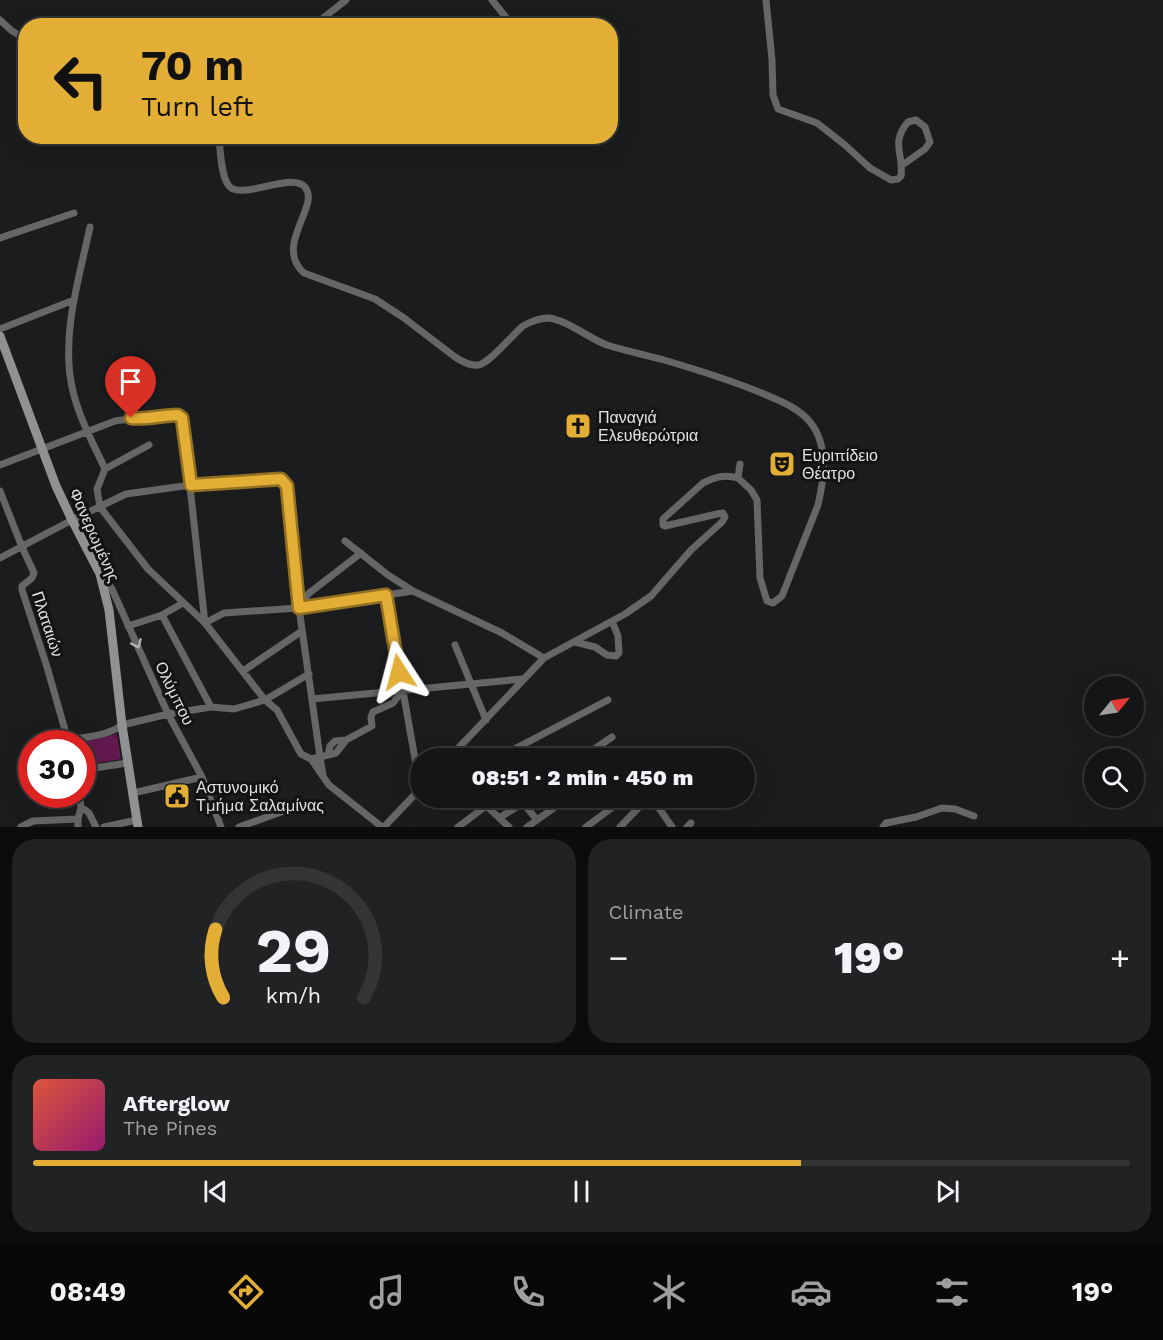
<!DOCTYPE html>
<html lang="en">
<head>
<meta charset="utf-8">
<style>
  :root { --surface:#141516; --page:#212223; --text:#f1f3f6; --muted:#9d9fa1; --line:#333435; --accent:#e3ae35 }
  body { margin:0; font-family:"Work Sans",sans-serif; background:var(--page); color:var(--text); height:100vh; display:flex; flex-direction:column; font-size:22px; white-space:nowrap }
  * { box-sizing:border-box; margin:0 }
  p { font-size:20px; color:var(--muted) }
  .icon { flex:none; width:33px; height:33px; fill:none; stroke:currentColor; stroke-width:2; stroke-linecap:round; stroke-linejoin:round }
  .map { position:relative; height:827px; overflow:hidden }
  .panel { display:flex; flex-direction:column; gap:12px; padding:12px; background:#0b0c0c; flex:1 }
  .panel>* { flex:none }
  .hud { position:absolute; left:18px; top:18px; width:600px; height:126px; border-radius:24px; box-shadow:0 6px 24px #0002,0 0 0 2px var(--line); background:#e3ae35; color:#111; overflow:hidden }
  .needle { width:39px; rotate:60deg }
  .controls { position:absolute; left:1084px; top:676px; display:grid; gap:12px }
  .controls a { display:grid; place-items:center; width:60px; height:60px; border-radius:50%; background:var(--surface); box-shadow:0 6px 24px #0002,0 0 0 2px var(--line); font-size:30px }
  .speed { position:absolute; left:18px; top:730px; display:flex; gap:12px; font-size:30px; font-weight:700; text-align:center }
  .speed>* { display:grid; place-content:center; width:78px; height:78px; border-radius:50%; background:var(--surface); box-shadow:0 6px 24px #0002,0 0 0 2px var(--line); line-height:1 }
  .speed .limit { border:9px solid #d22; background:#fff; color:#111 }
  .pin { position:absolute; display:grid; place-items:center; width:51px; height:51px; color:#fff; margin:-62px -26px; border-radius:50% 50% 50% 0; rotate:-45deg; box-shadow:0 0 6px #0007 }
  .pin .icon { rotate:45deg }
  .me { position:absolute; width:66px; margin:-33px; rotate:351deg; stroke-linejoin:round; filter:drop-shadow(0 0 4px #0008) }
  .turn { display:flex; align-items:center; gap:21px; height:126px; padding:0 24px; font-size:27px }
  .turn .icon { width:78px; height:78px; stroke-width:2.5 }
  .turn b { display:block; font-size:42px; line-height:51px }
  .big { font-size:45px; font-weight:800; line-height:1.1 }
  .panel .card { flex:1; display:flex; flex-direction:column; justify-content:center; gap:9px; min-width:0; padding:0 21px; border-radius:24px; background:var(--page) }
  .panel .dial { align-items:center; gap:0 }
  .dial svg { height:156px; overflow:visible; fill:none; stroke:var(--line); stroke-width:7; stroke-linecap:round; text-anchor:middle }
  .dial text { fill:var(--text); stroke:none }
  .song { display:flex; align-items:center; gap:18px }
  .cover { width:72px; height:72px; border-radius:9px; background:linear-gradient(135deg,hsl(10 70% 55%),hsl(320 70% 35%)) }
  .played { height:6px; border-radius:3px; background:linear-gradient(90deg,var(--accent) 70%,var(--line) 70%) }
  .keys { display:flex; justify-content:space-around; direction:ltr }
  .heat { display:flex; justify-content:space-between; align-items:center; font-size:33px; direction:ltr }
  .panel .tiles { flex:1; display:grid; gap:12px; grid-template-columns:1fr 1fr }
  .card:last-child { grid-column:span 2 }
  .trip { position:absolute; left:410px; top:748px; width:345px; height:60px; border-radius:30px; background:var(--surface); box-shadow:0 6px 24px #0002,0 0 0 2px var(--line); font-weight:800; line-height:60px; text-align:center }
  .tabs { display:flex; height:96px; justify-content:space-around; align-items:center; background:#080809; color:var(--muted) }
  .tabs .icon { width:42px; height:42px }
  .tabs .active { color:var(--accent) }
  .tabs b { font-size:27px; color:var(--text) }
  .map>svg:first-child { display:block }
  .green { fill:#62194d }
  .lines { fill:none; stroke-linecap:round; stroke-linejoin:round }
  .street { stroke:#656667; stroke-width:7 }
  .secondary { stroke:#8f9192; stroke-width:9 }
  .oneway { stroke:#b0b0b2 }
  .route-casing { stroke:#947122; stroke-width:15 }
  .route { stroke:#e3ae35; stroke-width:10 }
  .labels { text-anchor:middle; stroke-width:6; stroke-linejoin:round; paint-order:stroke }
  .poi-label { font-size:16px; fill:#e2e2e4; stroke:#121315; text-anchor:start }
  .street-label { font-size:16px; fill:#e2e2e4; stroke:#121315 }
</style>
</head>
<body>
<div class="map">
<svg width="1163" height="827" viewBox="0 0 1163 827">
  <rect width="100%" height="100%" fill="#1b1c1e"/>
  <path class="green" d="M 117,734 L 121,759 L 83,766 L 82,744 L 74,744 Z"/>
  <g class="lines">
    <path class="street" d="M 492,0 L 513,26
      M 766,0 L 772,60 L 773,95 L 778,109 L 817,123 L 845,145 L 870,168 L 891,180 L 898,179 L 901,176 C 904,154 890,143 908,122 L 916,120 L 925,127 L 930,142 L 925,149 L 901,166
      M 0,20 L 12,31 L 26,39
      M 313,26 L 346,0
      M 219,136 C 220,149 221,177 229,186 C 242,201 292,171 305,187 C 321,206 273,245 304,273 L 375,299 L 404,318 L 455,357 C 461,361 470,366 478,365 C 489,364 512,335 523,326 C 530,322 541,318 549,318 C 569,321 588,338 607,345 C 626,351 646,355 664,360 C 698,370 731,380 764,394 C 780,401 799,408 810,422 C 829,445 824,479 818,505 L 782,596 L 773,603 L 767,601 L 760,578 L 757,500 L 751,490 L 738,478 L 740,464
      M 90,227 C 79,279 61,335 72,387 C 78,416 93,443 105,469
      M 0,238 L 74,213
      M 0,329 L 74,300
      M 149,445 L 105,469 L 97,489 L 100,507 L 148,569 L 205,623 L 265,700 L 277,710 L 301,754 L 311,759
      M 0,465 L 115,421 C 125,419 135,420 145,419 C 156,417 166,415 179,415 L 183,423 L 205,623 L 224,613 L 299,608 L 413,591 L 502,633 L 544,658
      M 0,491 L 22,547 L 34,573 L 32,578 L 22,586 L 22,590 L 47,667 L 69,744
      M 345,541 L 388,575 L 413,591
      M 0,558 L 72,520 L 126,494 L 191,485 L 281,479 L 287,486 L 299,608 L 320,757 L 311,759 L 329,785 L 382,827
      M 102,576 L 112,589 L 168,714 L 202,777 L 221,827
      M 386,595 L 420,787
      M 299,608 L 308,594 L 361,553
      M 162,615 L 183,603
      M 128,626 L 162,615 L 211,707
      M 575,642 L 595,647 L 607,655 L 616,656 L 619,653 L 618,636 L 612,621
      M 455,645 L 486,720
      M 243,671 L 302,631
      M 312,699 L 522,679
      M 68,740 C 85,737 108,736 122,725 L 168,714 L 211,707 L 234,709 L 265,700 L 309,674
      M 509,752 L 514,759
      M 328,755 L 330,746 L 335,741 L 346,740
      M 448,759 L 544,658 L 625,614 L 651,596 L 691,550 L 722,522 L 725,517 L 723,513 L 717,514 L 665,526 L 663,525 L 663,519 L 703,483 C 715,477 725,474 738,478
      M 501,759 L 509,752 L 608,700
      M 580,759 L 612,737
      M 82,770 L 127,763
      M 323,775 L 320,757 L 336,753 L 346,740 L 372,726 L 371,717 L 373,712 L 393,703 L 402,691
      M 133,793 L 202,777
      M 478,798 L 509,827
      M 523,798 L 523,803 L 537,820
      M 652,798 L 672,827
      M 81,807 L 89,813 L 96,827
      M 499,818 L 523,803
      M 78,819 L 81,807 L 79,795
      M 21,827 L 33,821 L 78,819 L 78,827
      M 104,827 L 137,820
      M 239,827 L 284,811
      M 384,827 L 420,789
      M 458,827 L 486,806
      M 527,827 L 568,798
      M 586,827 L 625,798
      M 620,827 L 648,798
      M 687,827 L 691,823
      M 883,827 L 886,823 L 916,817 L 942,808 L 955,809 L 974,816"/>
    <path class="secondary" d="M 0,336 L 56,486 L 72,520 L 100,574 L 109,610 L 122,725 L 138,827"/>
  </g>
  <defs><path id="oneway-chevron" d="M-2-3.5L2.5 0L-2 3.5" fill="none" stroke-width="1.6" stroke-linecap="round" stroke-linejoin="round" transform="scale(1.5)"/></defs>
  <use class="oneway" href="#oneway-chevron" transform="translate(137 644) rotate(66)"/>
  <g class="lines">
    <g class="route-casing">
      <path id="route" d="M 131,418 C 147,420 162,415 178,415 L 182,418 L 191,485 L 281,479 L 287,486 L 299,608 L 386,595 L 399,672"/>
    </g>
    <use href="#route" class="route"/>
  </g>
  <defs>
    <g id="church-square" transform="scale(1.35)"><rect x="-9" y="-9" width="18" height="18" rx="4" fill="#e3ae35" stroke="#121315"/><path d="M-1.2-6h2.4v3.5h3.3v2.4h-3.3V6h-2.4V-.1h-3.3v-2.4h3.3Z" fill="#111"/></g>
    <g id="theatre-square" transform="scale(1.35)"><rect x="-9" y="-9" width="18" height="18" rx="4" fill="#e3ae35" stroke="#121315"/><path d="M-5-5.5Q0-4 5-5.5V0Q5 5 0 6Q-5 5-5 0ZM-3.3-2.5H-1v1.5H-3.3ZM1-2.5H3.3v1.5H1ZM-2.8 1Q0 5.5 2.8 1Z" fill="#111"/></g>
    <g id="civic-square" transform="scale(1.35)"><rect x="-9" y="-9" width="18" height="18" rx="4" fill="#e3ae35" stroke="#121315"/><path d="M-.6-6.5H3V-4.5H.6V-3L4-1V1h2V6H-6V1h2V-1L-.6-3ZM-1.2 2.5V6h2.4V2.5Z" fill="#111"/></g>
  </defs>
  <g fill-rule="evenodd">
    <use href="#church-square" x="578" y="426"/>
    <use href="#theatre-square" x="782" y="464"/>
    <use href="#civic-square" x="177" y="796"/>
  </g>
  <g class="labels">
    <g class="poi-label">
      <text x="598" y="423">Παναγιά<tspan x="598" dy="18">Ελευθερώτρια</tspan></text>
      <text x="802" y="461">Ευριπίδειο<tspan x="802" dy="18">Θέατρο</tspan></text>
      <text x="196" y="793">Αστυνομικό<tspan x="196" dy="18">Τμήμα Σαλαμίνας</tspan></text>
    </g>
    <g class="street-label">
      <text transform="translate(95 535) rotate(66)" y="6">Φανερωμένης</text>
      <text transform="translate(48 624) rotate(72)" y="6">Πλαταιών</text>
      <text transform="translate(175 693) rotate(64)" y="6">Ολύμπου</text>
    </g>
  </g>
</svg>
<div class="controls">
<a><svg class="needle" viewBox="-14 -14 28 28"><path d="M0-13l5 13h-10z" fill="#e53935"/><path d="M0 13l5-13h-10z" fill="#9d9fa1"/></svg></a>
<a><svg class="icon" aria-label="search" viewBox="0 0 24 24"><circle cx="10" cy="10" r="6"/><path d="M15 15l6 6"/></svg></a>
</div>
<div class="speed"><div class="limit">30</div></div>
<div class="pin" style="left:131px;top:418px;background:#d93025"><svg class="icon" aria-label="arrive" viewBox="0 0 24 24"><path d="M6 21V4h12l-3 4 3 4H6"/></svg></div>
<svg class="me" style="left:399px;top:672px" viewBox="-20 -20 40 40"><path d="M0-17L14 15 0 8-14 15z" fill="#e3ae35" stroke="#fff" stroke-width="4"/></svg>
<div class="trip">08:51 · 2 min · 450 m</div>
<div class="hud">
<div class="turn"><svg class="icon" aria-label="left" viewBox="0 0 24 24"><path d="M17 20v-9H6M10 6l-5 5 5 5"/></svg><div><b>70 m</b>Turn left</div></div>
</div>
</div>
<section class="panel">
<div class="tiles">
<div class="card dial"><svg viewBox="0 0 100 80">
<path d="M14 69A42 42 0 1 1 86 69"/>
<path d="M14 69A42 42 0 0 1 10 34" stroke="#e3ae35"/>
<text x="50" y="56" font-size="32" font-weight="700">29</text>
<text x="50" y="72" font-size="11">km/h</text>
</svg></div>
<div class="card"><p>Climate</p>
<div class="heat"><a>−</a><b class="big">19°</b><a>+</a></div>
</div>
<div class="card">
<div class="song"><i class="cover"></i><div><b>Afterglow</b><p>The Pines</p></div></div>
<div class="played"></div>
<div class="keys"><svg class="icon" aria-label="previous" viewBox="0 0 24 24"><path d="M18 5L8 12l10 7zM5 5v14"/></svg><svg class="icon" aria-label="pause" viewBox="0 0 24 24"><path d="M8 5v14M16 5v14"/></svg><svg class="icon" aria-label="next" viewBox="0 0 24 24"><path d="M6 5l10 7-10 7zM19 5v14"/></svg></div>
</div>
</div>
</section>
<nav class="tabs">
<b>08:49</b>
<svg class="icon active" aria-label="directions" viewBox="0 0 24 24"><path d="M12 3l9 9-9 9-9-9zM9 14v-3h6M13 9l2 2-2 2"/></svg>
<svg class="icon" aria-label="music" viewBox="0 0 24 24"><path d="M9 18V5l10-2v13"/><circle cx="6" cy="18" r="3"/><circle cx="16" cy="16" r="3"/></svg>
<svg class="icon" aria-label="phone" viewBox="0 0 24 24"><path d="M5 4h4l2 5-3 2q2 4 5 5l2-3 5 2v4C11 20 4 13 5 4z"/></svg>
<svg class="icon" aria-label="climate" viewBox="0 0 24 24"><path d="M12 3v18M4 7l16 10M4 17L20 7"/></svg>
<svg class="icon" aria-label="car" viewBox="0 0 24 24"><path d="M5 17H2v-5l4-1 3-4h7l3 4 3 1v5h-3M9 17h6M6 11h13"/><circle cx="7" cy="17" r="2"/><circle cx="17" cy="17" r="2"/></svg>
<svg class="icon" aria-label="filters" viewBox="0 0 24 24"><path d="M4 7h16M4 17h16"/><circle cx="9" cy="7" r="2"/><circle cx="15" cy="17" r="2"/></svg>
<b>19°</b>
</nav>
</body>
</html>
